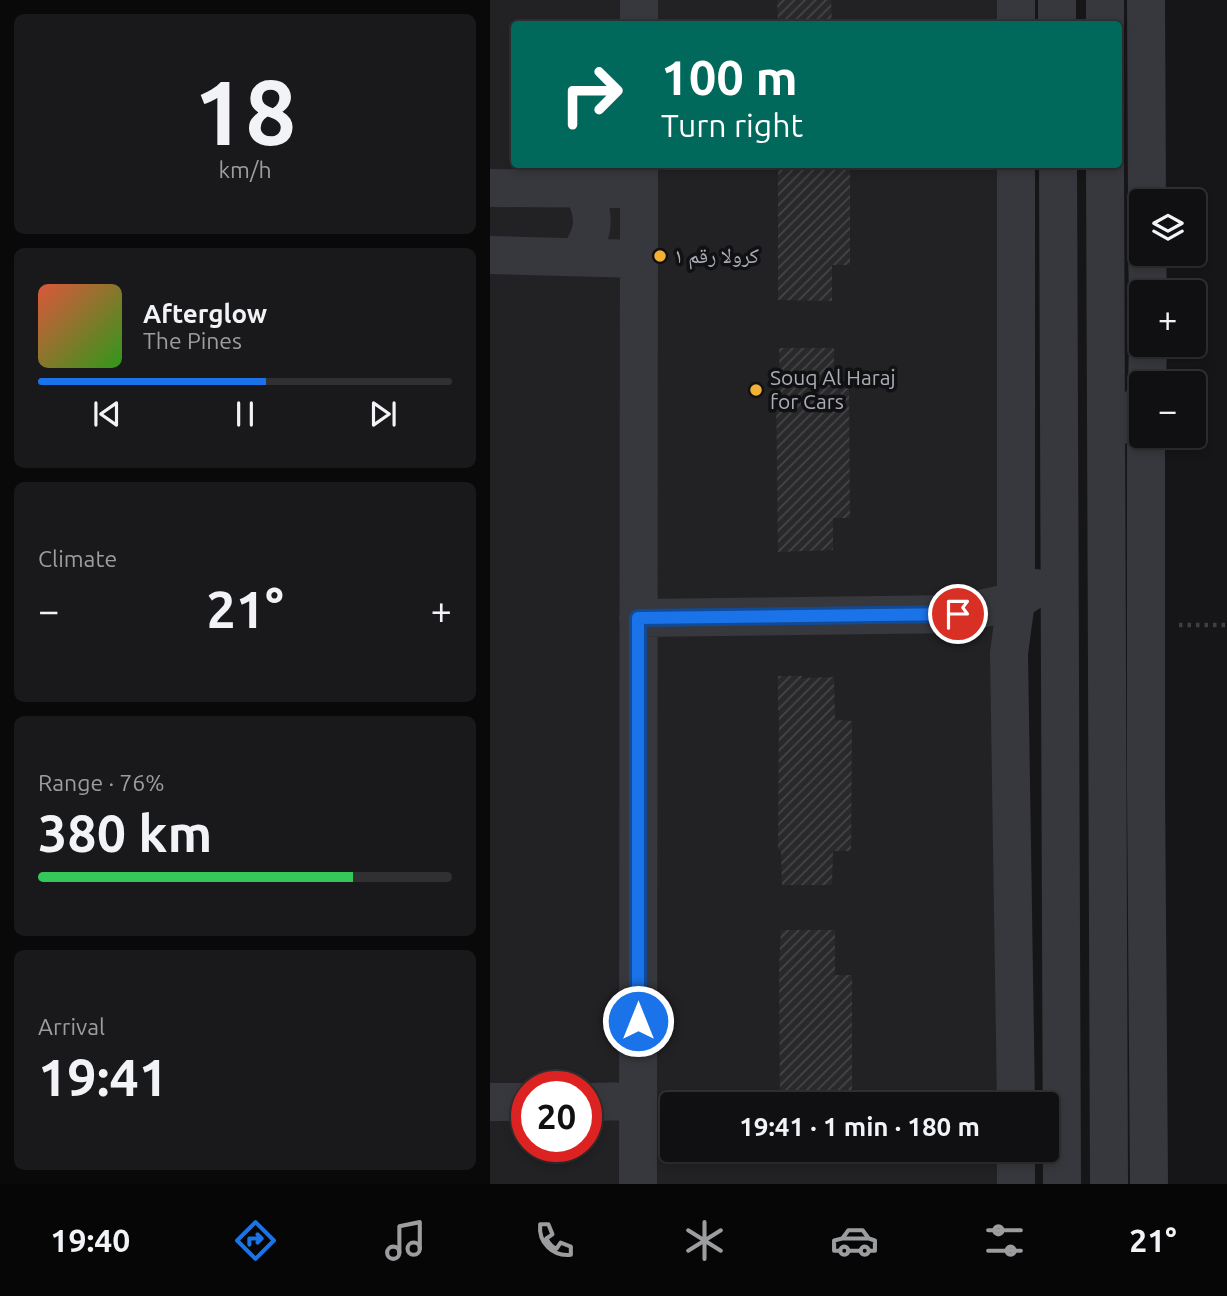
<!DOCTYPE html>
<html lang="en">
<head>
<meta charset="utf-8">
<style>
  :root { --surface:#101012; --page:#19191b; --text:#f1f3f6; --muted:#9c9d9f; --line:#303032; --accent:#1a73e8 }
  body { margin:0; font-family:Ubuntu,"Noto Naskh Arabic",sans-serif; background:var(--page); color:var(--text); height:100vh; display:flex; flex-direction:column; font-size:26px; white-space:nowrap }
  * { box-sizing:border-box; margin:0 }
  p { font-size:23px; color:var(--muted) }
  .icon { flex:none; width:38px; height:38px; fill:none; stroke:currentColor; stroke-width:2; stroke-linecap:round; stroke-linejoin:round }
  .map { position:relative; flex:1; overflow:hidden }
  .drawer { display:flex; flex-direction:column; gap:14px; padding:14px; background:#09090a; width:490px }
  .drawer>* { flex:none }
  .banner { position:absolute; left:21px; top:21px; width:611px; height:147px; border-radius:7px; box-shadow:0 4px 10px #0003,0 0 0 2px var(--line); background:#00695c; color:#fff; overflow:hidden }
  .controls { position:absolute; left:639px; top:189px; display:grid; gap:14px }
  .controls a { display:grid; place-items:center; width:77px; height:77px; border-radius:7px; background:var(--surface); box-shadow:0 4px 10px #0003,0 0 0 2px var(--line); font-size:35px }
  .speed { position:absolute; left:21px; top:1071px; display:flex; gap:14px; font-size:35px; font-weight:700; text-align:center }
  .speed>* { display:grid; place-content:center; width:91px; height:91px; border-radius:50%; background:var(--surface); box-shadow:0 4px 10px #0003,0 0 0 2px var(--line); line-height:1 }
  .speed .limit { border:10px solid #d22; background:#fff; color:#111 }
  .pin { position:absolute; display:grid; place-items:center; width:60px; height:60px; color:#fff; margin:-30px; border:4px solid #fff; border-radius:50%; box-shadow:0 2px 7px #0007 }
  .me { position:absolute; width:77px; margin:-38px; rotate:0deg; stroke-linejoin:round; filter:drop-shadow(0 0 5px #0008) }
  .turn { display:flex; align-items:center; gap:24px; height:147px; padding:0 35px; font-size:32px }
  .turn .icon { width:91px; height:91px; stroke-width:2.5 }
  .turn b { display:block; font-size:49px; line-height:60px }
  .big { font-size:52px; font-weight:600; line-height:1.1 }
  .drawer .card { flex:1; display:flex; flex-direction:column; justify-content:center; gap:10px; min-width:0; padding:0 24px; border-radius:10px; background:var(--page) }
  .drawer .dial { align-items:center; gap:0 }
  .dial b { font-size:91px; line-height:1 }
  .song { display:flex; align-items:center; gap:21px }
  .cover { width:84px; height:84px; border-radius:10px; background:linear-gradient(135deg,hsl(10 70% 55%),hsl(110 70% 35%)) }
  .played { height:7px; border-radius:4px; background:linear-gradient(90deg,var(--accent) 55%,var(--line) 55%) }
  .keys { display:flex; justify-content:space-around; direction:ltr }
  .heat { display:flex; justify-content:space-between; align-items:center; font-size:38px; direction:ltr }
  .charge { height:10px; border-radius:5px; background:linear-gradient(90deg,#34c759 76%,var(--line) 0) }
  .trip { position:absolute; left:170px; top:1092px; width:399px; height:70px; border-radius:7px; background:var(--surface); box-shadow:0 4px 10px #0003,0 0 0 2px var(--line); font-weight:600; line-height:70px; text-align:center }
  .tab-bar { display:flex; height:112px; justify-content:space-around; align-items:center; background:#060607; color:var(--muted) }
  .tab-bar .icon { width:49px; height:49px }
  .tab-bar .current { color:var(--accent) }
  .tab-bar b { font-size:32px; color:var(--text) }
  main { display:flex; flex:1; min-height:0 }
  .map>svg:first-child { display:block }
  .built { fill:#222225; fill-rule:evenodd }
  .building { fill:url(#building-hatch) }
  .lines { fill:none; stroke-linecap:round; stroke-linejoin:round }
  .path { stroke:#3d3f44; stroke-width:4.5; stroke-dasharray:3.5 5; stroke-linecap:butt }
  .minor { stroke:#37383d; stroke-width:38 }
  .route-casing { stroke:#114b97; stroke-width:18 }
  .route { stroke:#1a73e8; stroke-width:12 }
  .poi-dot { fill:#f2b134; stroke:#111113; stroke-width:2.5 }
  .labels { text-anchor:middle; stroke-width:7; stroke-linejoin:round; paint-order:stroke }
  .poi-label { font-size:21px; fill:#a8adb8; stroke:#111113; text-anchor:start }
</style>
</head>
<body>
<main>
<section class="drawer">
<div class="card dial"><b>18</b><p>km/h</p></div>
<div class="card">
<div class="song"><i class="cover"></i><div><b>Afterglow</b><p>The Pines</p></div></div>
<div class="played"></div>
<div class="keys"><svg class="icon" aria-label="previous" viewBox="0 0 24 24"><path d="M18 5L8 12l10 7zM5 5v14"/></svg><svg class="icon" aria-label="pause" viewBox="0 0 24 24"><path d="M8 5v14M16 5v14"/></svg><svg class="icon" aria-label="next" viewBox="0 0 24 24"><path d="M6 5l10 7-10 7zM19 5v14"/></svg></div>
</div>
<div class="card"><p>Climate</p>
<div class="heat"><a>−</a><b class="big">21°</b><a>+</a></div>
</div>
<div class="card"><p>Range · 76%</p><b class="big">380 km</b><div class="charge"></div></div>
<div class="card"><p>Arrival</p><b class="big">19:41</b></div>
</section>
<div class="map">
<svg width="737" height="1184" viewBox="0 0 737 1184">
  <defs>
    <pattern id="building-hatch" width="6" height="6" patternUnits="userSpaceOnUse" patternTransform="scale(1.75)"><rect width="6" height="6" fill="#29292c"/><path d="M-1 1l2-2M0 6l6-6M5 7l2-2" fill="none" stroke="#454548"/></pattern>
  </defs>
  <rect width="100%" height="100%" fill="#161618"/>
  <path class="built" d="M 0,0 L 524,0 L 525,24 L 24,24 L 24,164 L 528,165 L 536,1104 L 182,1104 L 182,1150 L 536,1150 L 536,1184 L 0,1184 ZM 37,1087 L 96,1087 L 96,1146 L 37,1146 Z"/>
  <path class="building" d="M 287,0 L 341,0 L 342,24 L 288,24 Z
    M 288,164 L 360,164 L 360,265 L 342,265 L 342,301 L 288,300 Z
    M 289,348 L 344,348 L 344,388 L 359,388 L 360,518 L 343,518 L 343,550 L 288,552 L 286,389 L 290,389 Z
    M 288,676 L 312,676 L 312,678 L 344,677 L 345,720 L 362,721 L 361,851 L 343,851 L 342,885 L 292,885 L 291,850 L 288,850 L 289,710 L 288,710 Z
    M 291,930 L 345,930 L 345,975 L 362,975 L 362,1103 L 290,1104 L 289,969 Z"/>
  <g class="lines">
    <path class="path" d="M 689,625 L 737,625"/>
    <path class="minor" d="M 149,0 L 149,24
      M 526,0 L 526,24
      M 567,0 L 567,24
      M 615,0 L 615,24
      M 656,0 L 657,201
      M 568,164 L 572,1184
      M 615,164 L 619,1184
      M 0,188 L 149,189
      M 657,254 L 658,292
      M 0,255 L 149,259
      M 87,257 C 105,235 107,215 92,190
      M 657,383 L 658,345
      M 617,432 C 631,425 643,418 651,403
      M 656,436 L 656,785 L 659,1184
      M 148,618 L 468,614 L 526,601 L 546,588
      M 0,1102 L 37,1102
      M 96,1102 L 148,1101
      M 526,1104 L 519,653 L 526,601 L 526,164
      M 526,1150 L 526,1184
      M 148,1184 L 149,164"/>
  </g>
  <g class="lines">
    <g class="route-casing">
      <path id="route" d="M 148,1021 L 148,618 L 468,614"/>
    </g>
    <use href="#route" class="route"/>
  </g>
  <g class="poi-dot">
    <circle cx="170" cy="256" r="7"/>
    <circle cx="266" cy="390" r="7"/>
  </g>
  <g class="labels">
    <g class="poi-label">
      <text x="184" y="263">كرولا رقم ١</text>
      <text x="280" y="385">Souq Al Haraj<tspan x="280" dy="24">for Cars</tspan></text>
    </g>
  </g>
</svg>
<div class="controls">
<a><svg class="icon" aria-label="layers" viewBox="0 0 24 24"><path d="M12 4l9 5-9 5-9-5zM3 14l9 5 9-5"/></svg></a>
<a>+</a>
<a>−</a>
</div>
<div class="speed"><div class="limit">20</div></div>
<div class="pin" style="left:468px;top:614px;background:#d93025"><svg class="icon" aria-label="arrive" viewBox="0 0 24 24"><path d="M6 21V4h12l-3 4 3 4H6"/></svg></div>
<svg class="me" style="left:148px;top:1021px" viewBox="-20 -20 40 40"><circle r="17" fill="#1a73e8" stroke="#fff" stroke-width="3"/><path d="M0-11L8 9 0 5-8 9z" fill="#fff"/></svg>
<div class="trip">19:41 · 1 min · 180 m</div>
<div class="banner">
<div class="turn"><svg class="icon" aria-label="right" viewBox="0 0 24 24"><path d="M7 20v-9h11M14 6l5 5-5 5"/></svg><div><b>100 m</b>Turn right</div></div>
</div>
</div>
</main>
<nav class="tab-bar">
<b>19:40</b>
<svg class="icon current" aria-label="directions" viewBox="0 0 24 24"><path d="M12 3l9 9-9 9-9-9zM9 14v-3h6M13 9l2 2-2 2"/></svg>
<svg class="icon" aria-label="music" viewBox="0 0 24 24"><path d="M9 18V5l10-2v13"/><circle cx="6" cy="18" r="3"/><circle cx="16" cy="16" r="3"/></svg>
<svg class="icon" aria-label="phone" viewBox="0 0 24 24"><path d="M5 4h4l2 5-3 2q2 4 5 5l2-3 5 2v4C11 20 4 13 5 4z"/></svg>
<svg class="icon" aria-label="climate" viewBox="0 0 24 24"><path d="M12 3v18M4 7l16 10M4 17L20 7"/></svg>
<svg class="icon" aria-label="car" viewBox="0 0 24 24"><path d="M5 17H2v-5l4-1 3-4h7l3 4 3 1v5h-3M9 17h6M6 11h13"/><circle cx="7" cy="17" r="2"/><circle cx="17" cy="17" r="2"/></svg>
<svg class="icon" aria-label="filters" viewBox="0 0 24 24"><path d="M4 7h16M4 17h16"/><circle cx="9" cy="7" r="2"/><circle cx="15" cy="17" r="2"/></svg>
<b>21°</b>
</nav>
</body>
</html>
